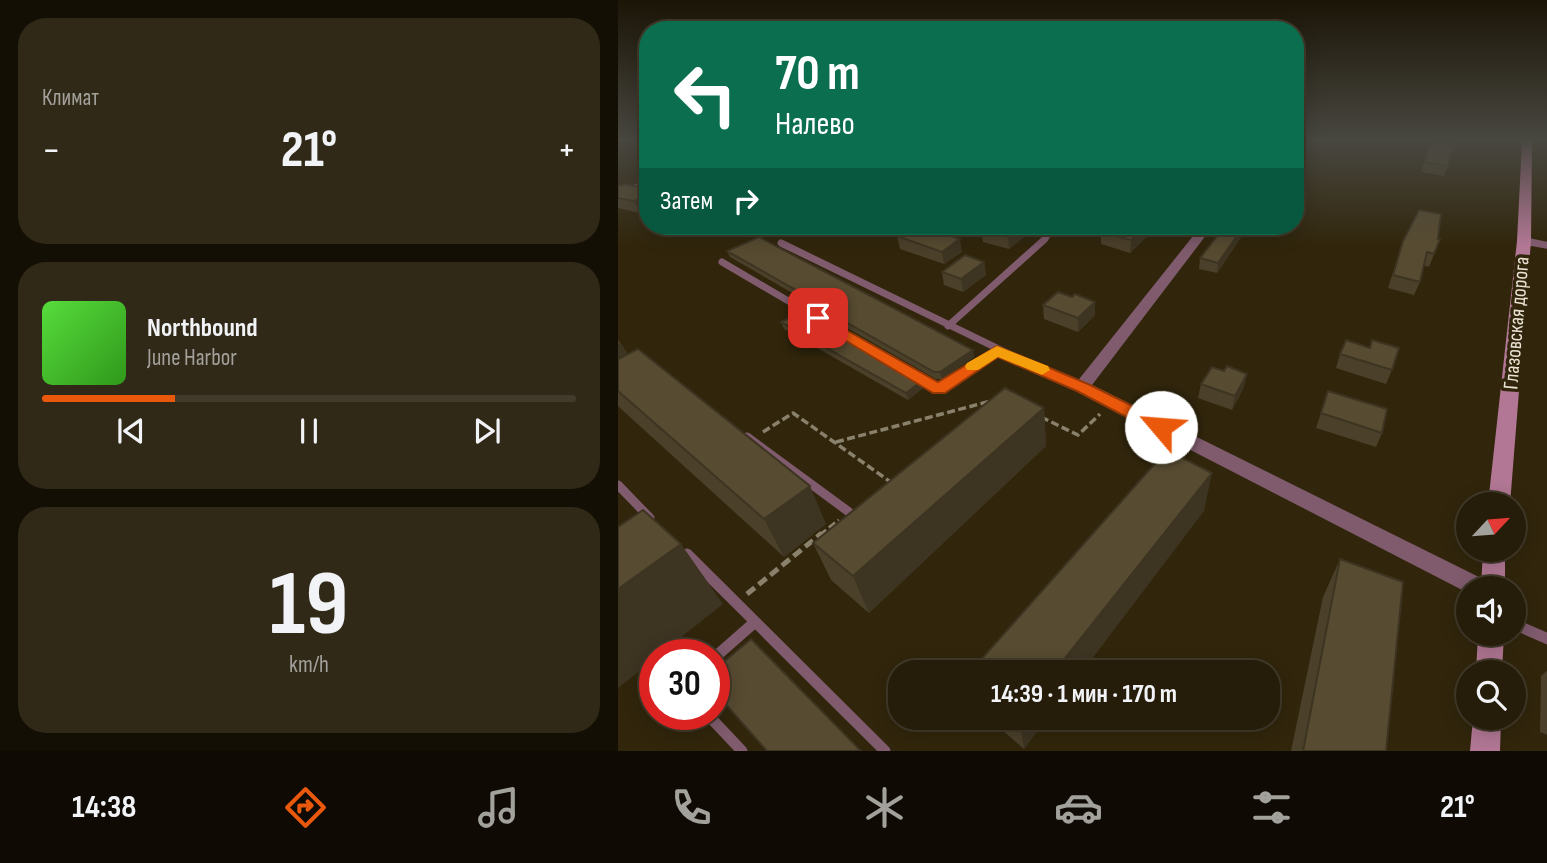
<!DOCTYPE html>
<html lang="ru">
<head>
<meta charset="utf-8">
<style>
  :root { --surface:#251c09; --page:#312917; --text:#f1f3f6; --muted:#a3a19c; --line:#423a2a; --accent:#ea580c }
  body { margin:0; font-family:"Sofia Sans Condensed",sans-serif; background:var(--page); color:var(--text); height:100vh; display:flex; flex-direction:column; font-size:26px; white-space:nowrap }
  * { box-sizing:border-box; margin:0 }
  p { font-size:23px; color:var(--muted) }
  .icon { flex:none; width:38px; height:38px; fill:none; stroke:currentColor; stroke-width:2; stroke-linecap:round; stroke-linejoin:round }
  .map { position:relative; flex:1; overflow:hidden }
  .side { display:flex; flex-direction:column; gap:18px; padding:18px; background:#140f05; width:618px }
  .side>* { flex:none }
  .banner { position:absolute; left:21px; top:21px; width:665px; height:214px; border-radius:28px; box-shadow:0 4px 18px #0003,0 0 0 2px var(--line); background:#0b6e4f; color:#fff; overflow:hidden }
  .needle { width:46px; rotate:64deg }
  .fabs { position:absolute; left:838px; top:492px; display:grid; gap:14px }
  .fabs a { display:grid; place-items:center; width:70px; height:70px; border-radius:50%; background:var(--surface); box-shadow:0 4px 18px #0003,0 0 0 2px var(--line); font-size:35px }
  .speed { position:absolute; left:21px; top:639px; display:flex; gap:14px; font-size:35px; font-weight:700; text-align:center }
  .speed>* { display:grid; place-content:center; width:91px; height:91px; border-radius:50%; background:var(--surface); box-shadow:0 4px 18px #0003,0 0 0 2px var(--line); line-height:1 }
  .speed .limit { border:10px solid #d22; background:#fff; color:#111 }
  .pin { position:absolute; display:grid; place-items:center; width:60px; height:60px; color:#fff; margin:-30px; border-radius:14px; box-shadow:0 4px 10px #0006 }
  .me { position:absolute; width:77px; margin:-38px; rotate:297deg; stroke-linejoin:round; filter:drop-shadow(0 0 5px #0008) }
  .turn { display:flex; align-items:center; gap:24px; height:147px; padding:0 21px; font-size:32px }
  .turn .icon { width:91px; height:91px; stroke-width:2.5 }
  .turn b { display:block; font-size:49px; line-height:60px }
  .then { display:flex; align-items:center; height:66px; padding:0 21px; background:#0003; gap:14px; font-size:26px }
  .big { font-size:52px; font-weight:700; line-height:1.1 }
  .side .widget { flex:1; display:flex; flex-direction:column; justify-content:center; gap:10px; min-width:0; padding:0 24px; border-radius:28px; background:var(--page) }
  .side .dial { align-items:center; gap:0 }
  .dial b { font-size:91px; line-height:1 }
  .song { display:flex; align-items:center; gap:21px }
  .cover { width:84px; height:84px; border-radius:10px; background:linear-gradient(135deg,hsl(110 70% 55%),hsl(110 70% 35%)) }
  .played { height:7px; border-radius:4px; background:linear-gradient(90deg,var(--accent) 25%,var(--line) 25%) }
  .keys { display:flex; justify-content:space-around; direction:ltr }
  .heat { display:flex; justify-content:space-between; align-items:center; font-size:38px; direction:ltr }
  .trip { position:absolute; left:270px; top:660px; width:392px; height:70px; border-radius:28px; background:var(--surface); box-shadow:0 4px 18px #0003,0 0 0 2px var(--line); font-weight:700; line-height:70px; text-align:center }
  .tabs { display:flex; height:112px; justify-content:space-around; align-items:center; background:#0f0b04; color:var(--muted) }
  .tabs .icon { width:49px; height:49px }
  .tabs .current { color:var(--accent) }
  .tabs b { font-size:32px; color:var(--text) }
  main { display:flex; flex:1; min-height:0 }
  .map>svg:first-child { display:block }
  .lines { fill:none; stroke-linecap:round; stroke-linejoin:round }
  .path-far1 { stroke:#8a816d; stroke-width:3.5; stroke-dasharray:8 3.5; stroke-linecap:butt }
  .path { stroke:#8a816d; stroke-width:5; stroke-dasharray:10 5; stroke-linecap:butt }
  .lane-far3 { stroke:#7f5b6d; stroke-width:5 }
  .lane-far2 { stroke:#7f5b6d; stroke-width:7 }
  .lane-far1 { stroke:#7f5b6d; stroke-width:9 }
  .lane { stroke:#7f5b6d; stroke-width:11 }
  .street { fill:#7f5b6d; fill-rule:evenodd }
  .secondary { fill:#b17794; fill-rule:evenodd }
  .wall { fill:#4b402a }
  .shaded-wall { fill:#3d3422 }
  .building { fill:#574b31; stroke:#3d3422; stroke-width:2 }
  .route { fill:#ea580c; stroke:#983908; stroke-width:2 }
  .slow { fill:#f59e0b }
  .labels { text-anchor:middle; stroke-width:7; stroke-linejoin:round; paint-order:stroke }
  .street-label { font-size:21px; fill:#eae3d4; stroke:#31260c }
</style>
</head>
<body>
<main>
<section class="side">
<div class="widget"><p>Климат</p>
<div class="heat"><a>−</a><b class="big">21°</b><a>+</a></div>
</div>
<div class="widget">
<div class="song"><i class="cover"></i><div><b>Northbound</b><p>June Harbor</p></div></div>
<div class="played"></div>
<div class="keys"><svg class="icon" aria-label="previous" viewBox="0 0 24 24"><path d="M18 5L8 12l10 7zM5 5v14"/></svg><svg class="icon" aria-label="pause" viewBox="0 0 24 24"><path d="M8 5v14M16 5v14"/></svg><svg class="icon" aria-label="next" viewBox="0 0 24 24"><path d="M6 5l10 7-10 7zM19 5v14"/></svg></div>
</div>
<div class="widget dial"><b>19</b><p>km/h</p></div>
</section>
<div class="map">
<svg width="930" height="751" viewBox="0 0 930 751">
  <rect width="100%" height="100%" fill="#31260c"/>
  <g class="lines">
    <path class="path-far1" d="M 423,417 L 460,435 L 482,414
      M 145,432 L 175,413 L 274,483
      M 218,442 L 373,401
      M 202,535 L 221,520"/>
    <path class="path" d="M 129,594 L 204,533"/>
    <path class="lane-far3" d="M 425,241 L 439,226"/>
    <path class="lane-far2" d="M 163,243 L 422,369
      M 104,262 L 286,369
      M 330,326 L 427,239
      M 351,369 L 379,350"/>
    <path class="lane-far1" d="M 283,367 L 321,389 L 354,367
      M 418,367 L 464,387
      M 129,437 L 231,512
      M 0,485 L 32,518"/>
    <path class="lane" d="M 69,554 L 267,751
      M 896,624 L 930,639
      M 96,658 L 137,622
      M 89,714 L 124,751"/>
    <path class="street" d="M 30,179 L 30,186 L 0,198 L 0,191 Z
      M 583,226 L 595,226 L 474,385 L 869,581 L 872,588 L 850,588 L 850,593 L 458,391 L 456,387 L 458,383 Z
      M 906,237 L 930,242 L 930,249 L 902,244 L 900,241 Z"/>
    <path class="secondary" d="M 904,141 L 914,141 L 913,241 L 892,504 L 870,504 L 899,241 Z
      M 865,550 L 887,550 L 887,588 L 863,588 Z
      M 860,634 L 886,634 L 884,672 L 858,672 Z
      M 855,718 L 883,718 L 882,751 L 852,751 Z"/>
  </g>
  <path class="wall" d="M 812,141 L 839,141 L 835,152 L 833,152 L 830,166 L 826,176 L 803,172 Z
    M 30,189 L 30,210 L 22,213 L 0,208 L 0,198 Z
    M 420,226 L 391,249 L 365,242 L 363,229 Z
    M 490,226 L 540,226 L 512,253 L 483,244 L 483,232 Z
    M 607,226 L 629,226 L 628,230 L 599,273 L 581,269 L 582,258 Z
    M 279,236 L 344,252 L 326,264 L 282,249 Z
    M 820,239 L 822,239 L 811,267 L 805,265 L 802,282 L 796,295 L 770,288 L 785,241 Z
    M 109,251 L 356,357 L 324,379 L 318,379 L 198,310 L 197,306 L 112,257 Z
    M 366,262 L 368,275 L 345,292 L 326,285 L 324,272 Z
    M 454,297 L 477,302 L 477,315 L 460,332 L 426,319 L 425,305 Z
    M 163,322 L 304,381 L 305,388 L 290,400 L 166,329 Z
    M 0,340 L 10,354 L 208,524 L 166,557 L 2,408 L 0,406 Z
    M 722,354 L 774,370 L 768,384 L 718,368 Z
    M 606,371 L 626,387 L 614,410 L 580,398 L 583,384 Z
    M 710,391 L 764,433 L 758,447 L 698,428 Z
    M 426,408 L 428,446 L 251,613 L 213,580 L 195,543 Z
    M 722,559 L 768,751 L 673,751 L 705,597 Z
    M 930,670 L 930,735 L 922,732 L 923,676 Z
    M 370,718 L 429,718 L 406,749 Z"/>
  <path class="shaded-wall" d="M 30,195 L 30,210 L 22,213 L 16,201 Z
    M 404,226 L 420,226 L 391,249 L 390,237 Z
    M 528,226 L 540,226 L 512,253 L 513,240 Z
    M 626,226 L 629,226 L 628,230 L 599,273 L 600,263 Z
    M 342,239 L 344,252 L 326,264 L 324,252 Z
    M 366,262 L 368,275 L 345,292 L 343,279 Z
    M 477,302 L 477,315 L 460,332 L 460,318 Z
    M 3,343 L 11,356 L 0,362 L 0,344 Z
    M 355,350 L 356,357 L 324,379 L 322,372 Z
    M 629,374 L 626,387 L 614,410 L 617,396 Z
    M 304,381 L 305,388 L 290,400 L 288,393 Z
    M 426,408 L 428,446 L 251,613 L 235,576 Z
    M 594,473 L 586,511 L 464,672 L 436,672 Z
    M 192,486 L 208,524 L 166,557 L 146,519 Z
    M 63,544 L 105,604 L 42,654 L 37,654 L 37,659 L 0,688 L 0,589 Z
    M 401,718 L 429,718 L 406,749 Z"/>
  <path class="building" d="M 812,141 L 839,141 L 838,142 L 835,142 L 830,166 L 807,162 Z
    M 8,184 L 30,189 L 30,195 L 16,201 L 0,198 L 0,186 Z
    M 801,210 L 823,214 L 820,239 L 822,239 L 816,254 L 809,252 L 802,282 L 775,275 L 785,241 Z
    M 296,226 L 301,226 L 342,239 L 324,252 L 279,236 Z
    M 368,226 L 404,226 L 390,237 L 363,229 Z
    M 490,226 L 528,226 L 513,240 L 483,232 Z
    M 607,226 L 626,226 L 600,263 L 582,258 Z
    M 141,237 L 355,350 L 322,372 L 316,372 L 196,304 L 199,302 L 109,251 Z
    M 347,255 L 366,262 L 343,279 L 324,272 Z
    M 440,292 L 454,297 L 457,294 L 477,302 L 460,318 L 425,305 Z
    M 184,311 L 304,381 L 288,393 L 163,322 Z
    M 728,340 L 752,348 L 754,340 L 781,348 L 774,370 L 722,354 Z
    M 20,349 L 192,486 L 146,519 L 0,391 L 0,359 Z
    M 609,366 L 629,374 L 617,396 L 583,384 L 594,367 L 606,371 Z
    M 387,388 L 426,408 L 235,576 L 195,543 Z
    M 710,391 L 769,409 L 764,433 L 703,413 Z
    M 549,450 L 594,473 L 436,672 L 352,672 Z
    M 25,510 L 63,544 L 0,589 L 0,527 Z
    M 722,559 L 785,582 L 768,751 L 685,751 Z
    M 133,639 L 243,751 L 149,751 L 96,691 L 96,670 Z"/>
  <linearGradient id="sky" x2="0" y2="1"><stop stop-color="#1b1507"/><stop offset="0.57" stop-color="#484740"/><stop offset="1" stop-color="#484740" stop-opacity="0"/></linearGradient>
  <rect width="930" height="246" fill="url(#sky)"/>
  <path class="route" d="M 200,314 L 320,382 L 379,346 L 470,384 L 549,423 L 552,427 L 549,432 L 537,432 L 459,391 L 380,357 L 327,393 L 315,393 L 195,321 L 195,315 Z"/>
  <path class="slow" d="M 379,346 L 430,366 L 432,370 L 424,375 L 380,357 L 360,370 L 349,370 L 347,366 L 349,363 Z"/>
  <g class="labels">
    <g class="street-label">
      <text transform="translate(898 323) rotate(-85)" y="7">Глазовская дорога</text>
    </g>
  </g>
</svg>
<div class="fabs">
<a><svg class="needle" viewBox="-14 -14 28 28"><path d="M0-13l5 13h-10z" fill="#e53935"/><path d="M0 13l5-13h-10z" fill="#a3a19c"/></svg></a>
<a><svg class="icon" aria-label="sound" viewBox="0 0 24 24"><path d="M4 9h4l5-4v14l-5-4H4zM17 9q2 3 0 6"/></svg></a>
<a><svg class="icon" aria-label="search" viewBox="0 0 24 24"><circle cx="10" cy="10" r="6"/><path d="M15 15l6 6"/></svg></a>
</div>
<div class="speed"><div class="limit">30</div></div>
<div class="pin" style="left:200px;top:318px;background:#d93025"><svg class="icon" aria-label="arrive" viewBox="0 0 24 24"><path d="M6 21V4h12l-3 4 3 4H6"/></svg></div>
<svg class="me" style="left:543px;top:427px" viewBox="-20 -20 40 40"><circle r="19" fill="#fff"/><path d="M0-13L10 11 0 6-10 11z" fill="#ea580c"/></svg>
<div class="trip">14:39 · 1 мин · 170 m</div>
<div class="banner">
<div class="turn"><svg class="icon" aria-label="left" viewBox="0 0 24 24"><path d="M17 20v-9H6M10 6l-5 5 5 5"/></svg><div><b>70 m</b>Налево</div></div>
<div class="then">Затем<svg class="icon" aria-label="right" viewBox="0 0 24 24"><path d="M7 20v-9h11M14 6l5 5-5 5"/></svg></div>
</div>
</div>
</main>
<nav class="tabs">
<b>14:38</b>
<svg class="icon current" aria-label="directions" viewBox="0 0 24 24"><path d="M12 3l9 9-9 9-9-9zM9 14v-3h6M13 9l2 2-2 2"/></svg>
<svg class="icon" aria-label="music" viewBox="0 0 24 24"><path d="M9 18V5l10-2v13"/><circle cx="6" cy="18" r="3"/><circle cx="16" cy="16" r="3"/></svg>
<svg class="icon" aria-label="phone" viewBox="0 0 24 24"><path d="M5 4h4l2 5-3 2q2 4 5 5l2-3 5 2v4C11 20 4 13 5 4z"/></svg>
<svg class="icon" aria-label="climate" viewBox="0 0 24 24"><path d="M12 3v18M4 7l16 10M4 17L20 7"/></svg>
<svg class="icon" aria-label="car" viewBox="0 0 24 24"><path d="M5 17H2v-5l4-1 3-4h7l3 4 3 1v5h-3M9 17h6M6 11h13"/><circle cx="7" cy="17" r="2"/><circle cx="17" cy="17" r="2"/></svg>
<svg class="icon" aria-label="filters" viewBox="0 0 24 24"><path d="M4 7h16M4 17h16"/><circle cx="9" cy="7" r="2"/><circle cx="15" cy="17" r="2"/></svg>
<b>21°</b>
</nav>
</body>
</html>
